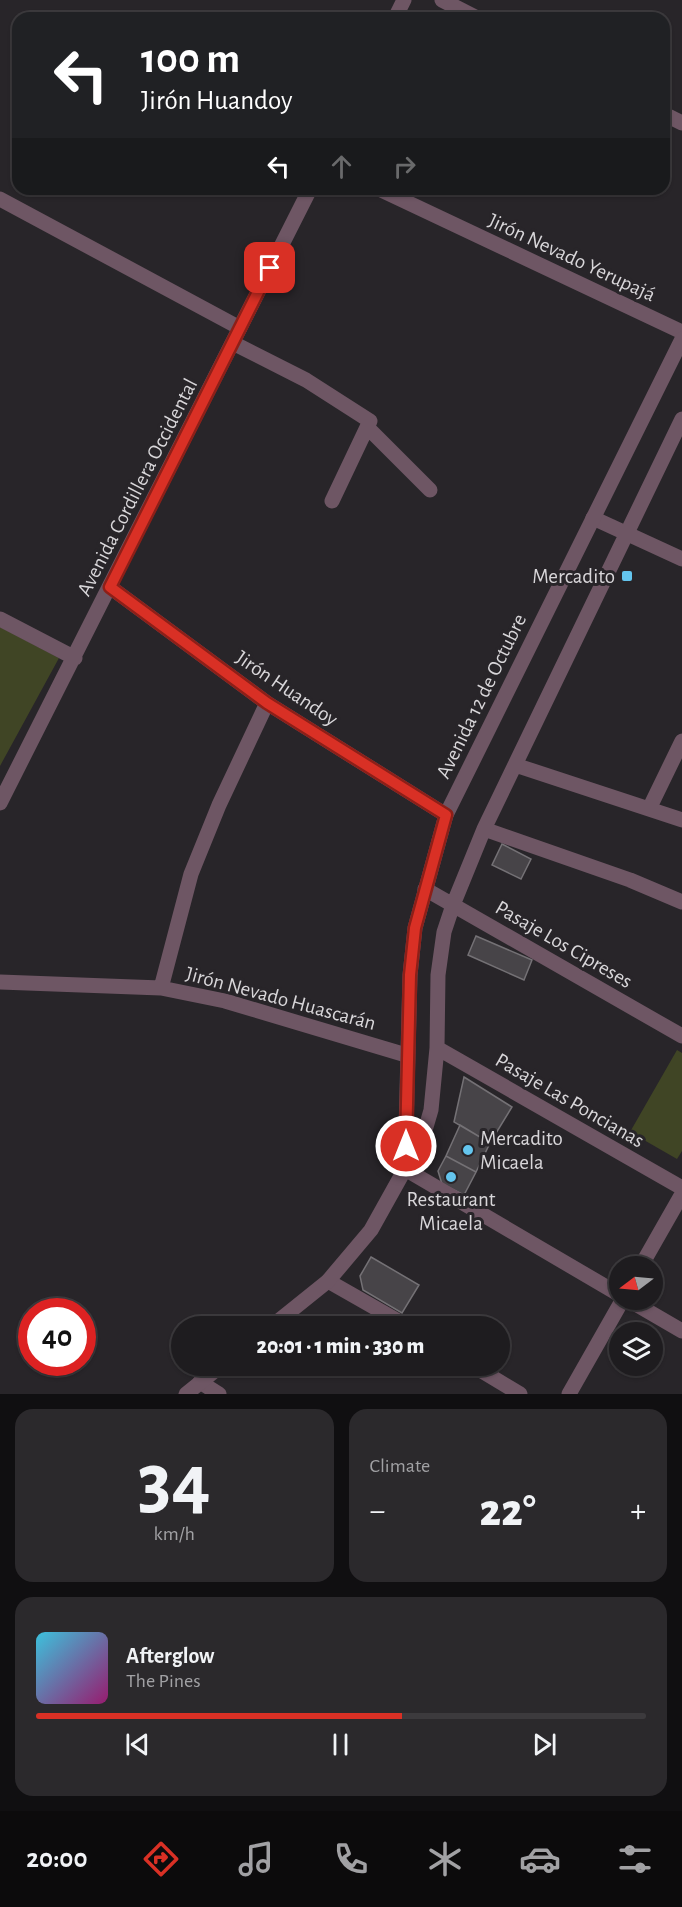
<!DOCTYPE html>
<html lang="en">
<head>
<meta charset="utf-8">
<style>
  :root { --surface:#1e1c1f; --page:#2b292c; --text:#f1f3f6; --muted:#a1a1a4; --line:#3c3a3d; --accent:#d93025 }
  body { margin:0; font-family:"Alegreya Sans",sans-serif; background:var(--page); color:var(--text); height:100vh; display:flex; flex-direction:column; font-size:22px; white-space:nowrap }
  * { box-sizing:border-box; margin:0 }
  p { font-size:20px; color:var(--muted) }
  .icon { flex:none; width:33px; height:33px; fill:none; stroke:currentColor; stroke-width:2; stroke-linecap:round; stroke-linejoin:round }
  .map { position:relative; height:1394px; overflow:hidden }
  .details { display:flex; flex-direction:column; gap:15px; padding:15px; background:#100f11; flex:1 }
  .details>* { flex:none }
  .banner { position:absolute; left:12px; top:12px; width:658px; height:183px; border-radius:18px; box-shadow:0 2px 4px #0004,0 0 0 2px var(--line); background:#202124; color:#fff; overflow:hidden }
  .needle { width:39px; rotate:254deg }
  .buttons { position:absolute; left:609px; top:1256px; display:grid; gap:12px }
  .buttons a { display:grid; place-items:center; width:54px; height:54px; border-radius:50%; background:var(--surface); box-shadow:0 2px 4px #0004,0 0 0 2px var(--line); font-size:30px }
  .speed { position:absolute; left:18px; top:1298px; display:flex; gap:12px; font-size:30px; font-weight:700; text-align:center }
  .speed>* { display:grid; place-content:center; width:78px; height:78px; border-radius:50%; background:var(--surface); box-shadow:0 2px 4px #0004,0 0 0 2px var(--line); line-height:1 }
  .speed .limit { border:9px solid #d22; background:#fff; color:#111 }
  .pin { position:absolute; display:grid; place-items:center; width:51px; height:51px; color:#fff; margin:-26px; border-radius:12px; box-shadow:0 3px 9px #0006 }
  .me { position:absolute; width:66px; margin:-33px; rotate:0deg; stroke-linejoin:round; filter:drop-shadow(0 0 4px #0008) }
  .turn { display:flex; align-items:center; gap:21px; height:126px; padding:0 30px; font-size:27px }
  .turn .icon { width:78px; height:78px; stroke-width:2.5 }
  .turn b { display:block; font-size:42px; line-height:51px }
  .lanes { display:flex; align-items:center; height:57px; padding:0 30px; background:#0003; justify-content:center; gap:30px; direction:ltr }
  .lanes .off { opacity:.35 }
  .big { font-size:45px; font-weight:800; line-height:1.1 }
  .details .widget { flex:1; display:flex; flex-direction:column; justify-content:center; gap:9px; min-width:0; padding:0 21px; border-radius:18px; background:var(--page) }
  .details .dial { align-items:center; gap:0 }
  .dial b { font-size:78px; line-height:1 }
  .song { display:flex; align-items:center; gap:18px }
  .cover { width:72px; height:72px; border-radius:9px; background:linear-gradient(135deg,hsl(190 70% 55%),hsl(320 70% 35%)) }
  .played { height:6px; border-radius:3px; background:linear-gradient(90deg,var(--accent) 60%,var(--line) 60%) }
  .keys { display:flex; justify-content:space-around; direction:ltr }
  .heat { display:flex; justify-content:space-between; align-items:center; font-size:33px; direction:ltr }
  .details .tiles { flex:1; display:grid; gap:15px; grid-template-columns:1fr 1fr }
  .widget:last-child { grid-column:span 2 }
  .trip { position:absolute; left:171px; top:1316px; width:339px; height:60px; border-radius:30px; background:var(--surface); box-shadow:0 2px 4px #0004,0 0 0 2px var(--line); font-weight:800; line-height:60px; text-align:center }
  .tab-bar { display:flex; height:96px; justify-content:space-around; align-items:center; background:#0c0b0c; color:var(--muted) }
  .tab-bar .icon { width:42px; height:42px }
  .tab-bar .current { color:var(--accent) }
  .tab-bar b { font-size:27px; color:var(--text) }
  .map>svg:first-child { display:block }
  .green { fill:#404525 }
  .building { fill:#474448; stroke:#747175; stroke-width:1.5 }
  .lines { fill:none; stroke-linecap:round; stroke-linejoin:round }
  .minor { stroke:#6e5664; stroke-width:15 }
  .tertiary { stroke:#6e5664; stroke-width:15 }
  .route-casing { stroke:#8d1f18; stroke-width:15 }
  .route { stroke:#d93025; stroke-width:10 }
  .poi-dot { fill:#64c5ee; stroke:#282529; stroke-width:2 }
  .labels { text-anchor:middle; stroke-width:6; stroke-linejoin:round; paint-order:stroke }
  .street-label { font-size:21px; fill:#d8d6d9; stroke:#282529 }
  .poi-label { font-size:21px; fill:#d8d6d9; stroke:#282529; text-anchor:end }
</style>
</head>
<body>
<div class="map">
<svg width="682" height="1394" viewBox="0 0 682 1394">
  <rect width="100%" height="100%" fill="#282529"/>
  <path class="green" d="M 0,627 L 59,658 L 0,766 Z
    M 677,1050 L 682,1053 L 682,1151 L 677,1159 L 630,1132 Z"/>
  <path class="building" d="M 502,844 L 531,859 L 521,879 L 492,865 Z
    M 476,936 L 532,960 L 524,980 L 468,955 Z
    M 464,1077 L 512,1107 L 490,1143 L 454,1122 Z
    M 460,1125 L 490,1143 L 476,1172 L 446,1156 Z
    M 446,1156 L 476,1172 L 464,1195 L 442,1184 L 438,1171 Z
    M 371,1257 L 419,1285 L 402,1313 L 363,1290 L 360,1276 Z"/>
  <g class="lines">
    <path class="minor" d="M 442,0 L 477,18
      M 395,18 L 404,0
      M 664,114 L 682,123
      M 379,189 L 682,332
      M 0,199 L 240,328
      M 233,343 L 306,380 L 370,421 L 332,501
      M 367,427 L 430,490
      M 593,518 L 682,559
      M 110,587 L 267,703 L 446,815
      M 0,619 L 75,658
      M 515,765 L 682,820
      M 0,803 L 310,189
      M 649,809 L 682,741
      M 484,829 L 630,880 L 682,902
      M 425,889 L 682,1036
      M 0,982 L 161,988 L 225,1001 L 406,1055
      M 161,988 L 191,874 L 219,805 L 267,703
      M 437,1048 L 682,1188
      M 641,1266 L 682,1194
      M 328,1281 L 407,1326
      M 620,1295 L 405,1169 L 421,1144 L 431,1110 L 437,1048 L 438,975 L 444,932 L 453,905 L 484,829 L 682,419
      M 627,1299 L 682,1331
      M 472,1365 L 520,1394
      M 200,1382 L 219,1394
      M 569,1394 L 623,1299"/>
    <path class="tertiary" d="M 272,1326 L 328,1281 L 371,1230 L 405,1169 L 410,975 L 415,928 L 446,815 L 682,339
      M 186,1394 L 222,1365"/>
  </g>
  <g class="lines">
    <g class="route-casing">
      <path id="route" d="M 270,268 L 110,587 L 267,703 L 446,815 L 415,928 L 410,975 L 406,1146"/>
    </g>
    <use href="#route" class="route"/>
  </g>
  <g class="poi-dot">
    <rect x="621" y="570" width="12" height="12" rx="3"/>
    <circle cx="468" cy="1150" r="6"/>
    <circle cx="451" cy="1177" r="6"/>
  </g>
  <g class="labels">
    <g class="street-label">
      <text transform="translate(572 257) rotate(25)" y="7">Jirón Nevado Yerupajá</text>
      <text transform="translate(137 487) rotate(-63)" y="7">Avenida Cordillera Occidental</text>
      <text transform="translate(287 688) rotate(34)" y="7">Jirón Huandoy</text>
      <text transform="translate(481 696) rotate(-64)" y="7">Avenida 12 de Octubre</text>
      <text transform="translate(564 944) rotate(30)" y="7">Pasaje Los Cipreses</text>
      <text transform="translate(281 998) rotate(15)" y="7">Jirón Nevado Huascarán</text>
      <text transform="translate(570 1100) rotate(30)" y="7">Pasaje Las Poncianas</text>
    </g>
    <g class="poi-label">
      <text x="615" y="583">Mercadito</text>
      <text x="480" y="1145" text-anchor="start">Mercadito<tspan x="480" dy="24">Micaela</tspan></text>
      <text x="451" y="1206" text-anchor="middle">Restaurant<tspan x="451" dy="24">Micaela</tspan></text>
    </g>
  </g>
</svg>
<div class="buttons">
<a><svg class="needle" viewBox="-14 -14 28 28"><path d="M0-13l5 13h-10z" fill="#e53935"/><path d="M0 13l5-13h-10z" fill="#a1a1a4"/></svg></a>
<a><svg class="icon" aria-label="layers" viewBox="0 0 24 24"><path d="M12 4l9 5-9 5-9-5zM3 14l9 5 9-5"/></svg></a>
</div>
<div class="speed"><div class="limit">40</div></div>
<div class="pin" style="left:270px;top:268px;background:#d93025"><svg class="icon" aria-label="arrive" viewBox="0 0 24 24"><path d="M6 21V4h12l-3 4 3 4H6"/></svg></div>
<svg class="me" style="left:406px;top:1146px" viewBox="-20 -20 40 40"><circle r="17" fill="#d93025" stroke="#fff" stroke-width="3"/><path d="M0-11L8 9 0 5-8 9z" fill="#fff"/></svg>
<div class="trip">20:01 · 1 min · 330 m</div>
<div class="banner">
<div class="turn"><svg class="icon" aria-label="left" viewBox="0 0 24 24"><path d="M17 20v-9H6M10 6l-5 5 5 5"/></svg><div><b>100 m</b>Jirón Huandoy</div></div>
<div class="lanes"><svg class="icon" aria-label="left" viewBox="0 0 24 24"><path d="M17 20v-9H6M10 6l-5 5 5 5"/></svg><svg class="icon off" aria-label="ahead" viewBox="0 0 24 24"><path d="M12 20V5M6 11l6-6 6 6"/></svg><svg class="icon off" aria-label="right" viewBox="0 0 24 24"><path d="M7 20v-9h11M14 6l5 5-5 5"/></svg></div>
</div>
</div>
<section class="details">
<div class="tiles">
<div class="widget dial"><b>34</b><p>km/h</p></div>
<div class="widget"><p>Climate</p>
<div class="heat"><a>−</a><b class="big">22°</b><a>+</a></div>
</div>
<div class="widget">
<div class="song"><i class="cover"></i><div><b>Afterglow</b><p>The Pines</p></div></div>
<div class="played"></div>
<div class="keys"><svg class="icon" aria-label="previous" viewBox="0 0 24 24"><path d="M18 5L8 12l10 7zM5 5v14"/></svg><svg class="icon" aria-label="pause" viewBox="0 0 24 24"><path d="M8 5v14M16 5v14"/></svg><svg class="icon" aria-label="next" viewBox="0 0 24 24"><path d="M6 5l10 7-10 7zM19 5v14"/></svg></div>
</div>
</div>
</section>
<nav class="tab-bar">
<b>20:00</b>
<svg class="icon current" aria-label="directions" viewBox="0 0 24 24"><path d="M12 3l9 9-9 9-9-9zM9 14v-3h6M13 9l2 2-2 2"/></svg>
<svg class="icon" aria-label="music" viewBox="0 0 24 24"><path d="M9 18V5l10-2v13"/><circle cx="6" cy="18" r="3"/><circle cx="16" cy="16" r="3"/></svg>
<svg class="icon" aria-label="phone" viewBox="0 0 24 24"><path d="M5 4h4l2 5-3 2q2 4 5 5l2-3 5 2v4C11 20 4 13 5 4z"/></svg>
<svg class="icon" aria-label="climate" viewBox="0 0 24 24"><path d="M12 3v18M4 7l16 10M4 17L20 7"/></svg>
<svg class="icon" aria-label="car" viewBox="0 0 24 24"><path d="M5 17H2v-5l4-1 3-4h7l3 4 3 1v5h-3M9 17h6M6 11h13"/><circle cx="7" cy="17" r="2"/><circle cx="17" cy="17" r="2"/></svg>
<svg class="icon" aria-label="filters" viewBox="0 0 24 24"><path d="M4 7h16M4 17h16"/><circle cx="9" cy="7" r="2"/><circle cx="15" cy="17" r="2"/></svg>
</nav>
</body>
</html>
